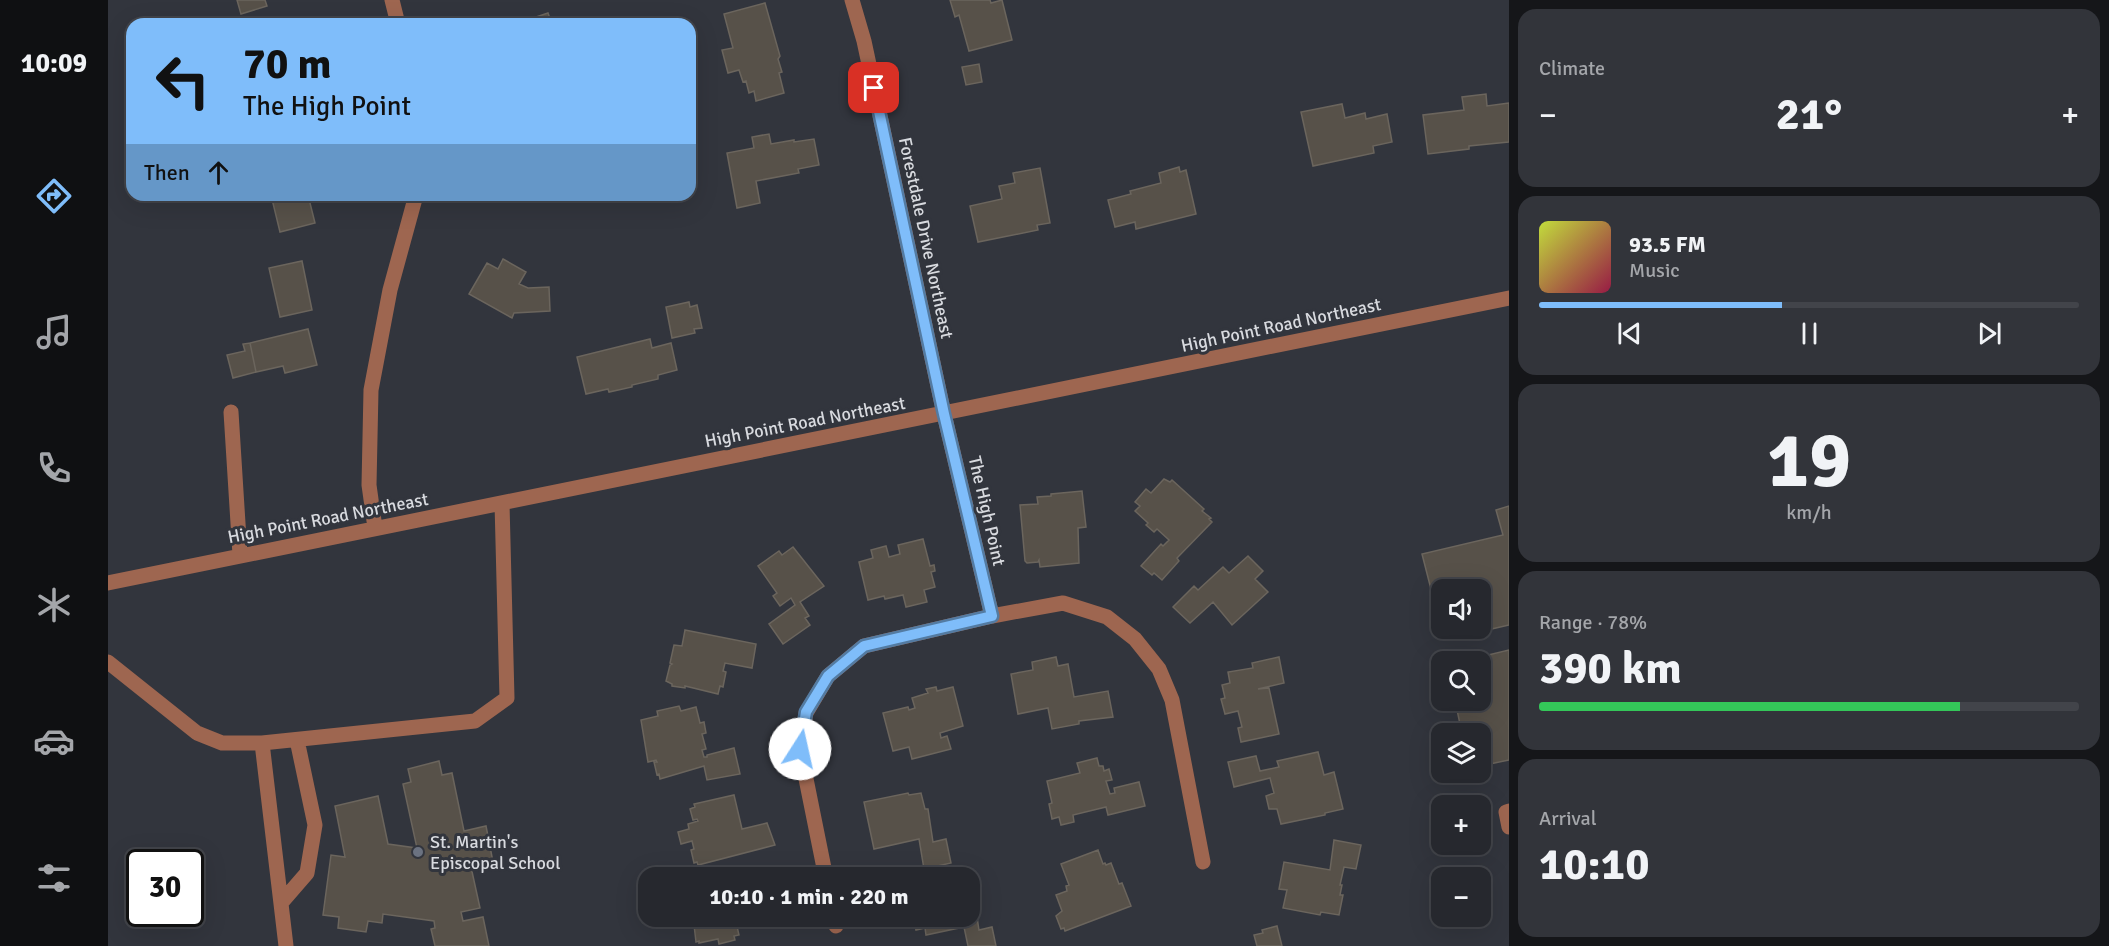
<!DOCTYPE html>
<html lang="en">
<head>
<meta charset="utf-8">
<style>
  :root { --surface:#26282e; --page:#32343a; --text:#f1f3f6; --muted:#a4a6aa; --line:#42444a; --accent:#7fbdfa }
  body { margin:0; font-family:Signika,sans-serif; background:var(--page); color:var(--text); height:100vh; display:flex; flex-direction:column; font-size:22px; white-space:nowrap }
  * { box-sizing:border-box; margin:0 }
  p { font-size:20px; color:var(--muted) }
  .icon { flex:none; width:33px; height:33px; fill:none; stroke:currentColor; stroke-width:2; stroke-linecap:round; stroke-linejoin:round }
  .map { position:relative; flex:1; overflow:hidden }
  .sheet { display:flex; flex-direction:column; gap:9px; padding:9px; background:#151619; width:600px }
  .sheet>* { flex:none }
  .hud { position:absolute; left:18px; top:18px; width:570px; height:183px; border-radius:18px; box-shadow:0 6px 24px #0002,0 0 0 2px var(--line); background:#7fbdfa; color:#111; overflow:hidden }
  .tools { position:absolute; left:1323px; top:579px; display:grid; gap:12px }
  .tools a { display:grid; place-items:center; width:60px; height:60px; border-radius:12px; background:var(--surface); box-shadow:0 6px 24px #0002,0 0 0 2px var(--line); font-size:30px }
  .speed { position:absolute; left:18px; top:849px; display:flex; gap:12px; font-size:30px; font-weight:700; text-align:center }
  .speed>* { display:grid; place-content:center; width:78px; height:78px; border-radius:50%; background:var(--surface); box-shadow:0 6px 24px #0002,0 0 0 2px var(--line); line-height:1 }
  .speed .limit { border:3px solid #111; border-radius:9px; background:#fff; color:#111 }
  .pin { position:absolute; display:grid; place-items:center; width:51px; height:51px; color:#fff; margin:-26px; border-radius:12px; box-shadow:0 3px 9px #0006 }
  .me { position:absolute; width:66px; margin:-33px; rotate:10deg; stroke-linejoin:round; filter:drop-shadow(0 0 4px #0008) }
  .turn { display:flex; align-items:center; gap:21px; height:126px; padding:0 18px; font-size:27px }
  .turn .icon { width:78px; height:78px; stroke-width:2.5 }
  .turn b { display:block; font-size:42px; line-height:51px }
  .then { display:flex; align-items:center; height:57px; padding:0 18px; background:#0003; gap:12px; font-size:22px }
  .big { font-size:45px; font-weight:700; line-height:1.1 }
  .sheet .widget { flex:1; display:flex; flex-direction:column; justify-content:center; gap:9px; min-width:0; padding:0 21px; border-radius:18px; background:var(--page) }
  .sheet .dial { align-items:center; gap:0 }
  .dial b { font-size:78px; line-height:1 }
  .song { display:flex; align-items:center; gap:18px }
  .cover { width:72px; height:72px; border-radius:9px; background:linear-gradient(135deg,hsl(70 70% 55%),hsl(340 70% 35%)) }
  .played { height:6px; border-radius:3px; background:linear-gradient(90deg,var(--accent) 45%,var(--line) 45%) }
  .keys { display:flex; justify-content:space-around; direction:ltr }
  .heat { display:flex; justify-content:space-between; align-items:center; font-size:33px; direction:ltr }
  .charge { height:9px; border-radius:4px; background:linear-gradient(90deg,#34c759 78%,var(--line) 0) }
  .trip { position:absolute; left:530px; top:867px; width:342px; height:60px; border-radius:18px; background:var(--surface); box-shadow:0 6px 24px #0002,0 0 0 2px var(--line); font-weight:700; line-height:60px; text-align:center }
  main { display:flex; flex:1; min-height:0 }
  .tab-bar { display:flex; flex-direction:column; width:108px; justify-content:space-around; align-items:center; background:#0f1012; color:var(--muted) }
  .tab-bar .icon { width:42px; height:42px }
  .tab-bar .on { color:var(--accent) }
  .tab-bar b { font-size:27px; color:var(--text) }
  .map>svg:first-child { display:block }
  .building { fill:#575149; stroke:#6b655d; stroke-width:1.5; fill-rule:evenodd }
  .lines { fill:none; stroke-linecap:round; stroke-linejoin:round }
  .minor { stroke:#9e6650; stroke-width:15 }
  .route-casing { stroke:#537ba2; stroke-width:15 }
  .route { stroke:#7fbdfa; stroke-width:10 }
  .worship-dot { fill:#6b7280; stroke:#32353d; stroke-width:2 }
  .labels { text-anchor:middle; stroke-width:6; stroke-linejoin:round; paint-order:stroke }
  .street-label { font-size:18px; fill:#d8dadf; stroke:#32353d }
  .poi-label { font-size:18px; fill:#d8dadf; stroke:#32353d; text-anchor:start }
</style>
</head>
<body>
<main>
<nav class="tab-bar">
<b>10:09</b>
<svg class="icon on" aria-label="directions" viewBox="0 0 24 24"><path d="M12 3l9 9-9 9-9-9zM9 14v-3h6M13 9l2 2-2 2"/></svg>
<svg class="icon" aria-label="music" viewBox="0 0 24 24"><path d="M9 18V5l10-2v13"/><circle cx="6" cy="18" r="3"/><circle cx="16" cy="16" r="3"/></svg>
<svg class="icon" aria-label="phone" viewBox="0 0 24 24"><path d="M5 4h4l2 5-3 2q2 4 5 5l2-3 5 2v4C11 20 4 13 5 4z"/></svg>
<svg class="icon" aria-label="climate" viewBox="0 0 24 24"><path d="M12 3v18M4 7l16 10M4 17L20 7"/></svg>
<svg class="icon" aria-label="car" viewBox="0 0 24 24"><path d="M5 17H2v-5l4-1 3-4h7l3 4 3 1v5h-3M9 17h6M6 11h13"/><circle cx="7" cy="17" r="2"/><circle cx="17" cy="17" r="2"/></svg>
<svg class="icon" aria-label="filters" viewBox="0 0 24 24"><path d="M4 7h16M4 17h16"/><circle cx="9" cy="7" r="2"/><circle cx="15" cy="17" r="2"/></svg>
</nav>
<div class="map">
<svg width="1401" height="946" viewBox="0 0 1401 946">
  <rect width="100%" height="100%" fill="#32353d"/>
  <path class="building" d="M 129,0 L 157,0 L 159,6 L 133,14 Z
    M 842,0 L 882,0 L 883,3 L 894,0 L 904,40 L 861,51 L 851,15 L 847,17 Z
    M 657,3 L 672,56 L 670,59 L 674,72 L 671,73 L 676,93 L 648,101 L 646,91 L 641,93 L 638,81 L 635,82 L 631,70 L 620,73 L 614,50 L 625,48 L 616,14 Z
    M 440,13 L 444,24 L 410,24 L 410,23 Z
    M 871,64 L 874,82 L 858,85 L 854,67 Z
    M 1378,94 L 1379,106 L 1401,103 L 1401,142 L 1361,146 L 1361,149 L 1320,154 L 1315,115 L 1356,110 L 1354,97 Z
    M 1234,104 L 1237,118 L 1257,113 L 1258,119 L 1279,114 L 1284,142 L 1265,146 L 1266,153 L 1205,166 L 1193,112 Z
    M 661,134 L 663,144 L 686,140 L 686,142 L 706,139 L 711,165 L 690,169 L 691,173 L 648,181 L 652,203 L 629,208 L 619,153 L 646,148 L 644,137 Z
    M 1071,167 L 1072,172 L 1078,170 L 1088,214 L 1028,229 L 1027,222 L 1007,227 L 1000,200 L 1023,194 L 1022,191 L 1053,183 L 1051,173 Z
    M 932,168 L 942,223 L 929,225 L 930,230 L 870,242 L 862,206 L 894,199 L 891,186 L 907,183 L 905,173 Z
    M 163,195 L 200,195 L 207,223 L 172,232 Z
    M 395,259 L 418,272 L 411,284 L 420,288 L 441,287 L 442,311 L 406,313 L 404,318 L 361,294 L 379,263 L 390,269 Z
    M 194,261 L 204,310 L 172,317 L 161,268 Z
    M 581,302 L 582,307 L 589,305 L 594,328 L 586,329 L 587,333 L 564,338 L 558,307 Z
    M 200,329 L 209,365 L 177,373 L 175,366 L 148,372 L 142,343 Z
    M 542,339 L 544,348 L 563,343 L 569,370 L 550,375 L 550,379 L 524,385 L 524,387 L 501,392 L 500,389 L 478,394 L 469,357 Z
    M 142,343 L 148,372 L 125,378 L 119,355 L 137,351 L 135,344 Z
    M 1056,479 L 1062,482 L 1064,480 L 1096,509 L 1094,511 L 1103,518 L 1101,519 L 1104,522 L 1069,558 L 1071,561 L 1054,580 L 1046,573 L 1044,575 L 1033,566 L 1053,544 L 1055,546 L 1061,540 L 1049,529 L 1046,532 L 1038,525 L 1040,523 L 1027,511 L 1032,506 L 1027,502 L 1038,489 L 1043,493 Z
    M 974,491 L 978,527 L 970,528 L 971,563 L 932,567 L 931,560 L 930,562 L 919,563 L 917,561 L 912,505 L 930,504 L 929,497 L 943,496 L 943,494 Z
    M 1401,506 L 1401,625 L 1336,640 L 1314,554 L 1395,535 L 1388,510 ZM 1334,590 L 1372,590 L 1372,628 L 1334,628 Z
    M 815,539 L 822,566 L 826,565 L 827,571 L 823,572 L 827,587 L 816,590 L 819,602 L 798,607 L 795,595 L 777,599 L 776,596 L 760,600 L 751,562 L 765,558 L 763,550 L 778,546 L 781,557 L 792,554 L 790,545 Z
    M 685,547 L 716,586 L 692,602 L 701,616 L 697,618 L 702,625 L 675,644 L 661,624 L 687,605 L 683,598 L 672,606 L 665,596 L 669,593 L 650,566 L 671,551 L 674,555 Z
    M 1140,556 L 1155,571 L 1147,579 L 1160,592 L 1124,625 L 1105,602 L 1082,623 L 1065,607 L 1086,586 L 1090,590 L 1115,567 L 1121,573 Z
    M 577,630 L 648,644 L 644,668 L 617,663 L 615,671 L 618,672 L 615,687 L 612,686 L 610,694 L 577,686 L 577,688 L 564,686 L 564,684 L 558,681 L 562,665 L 564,664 L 562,663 L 566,645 L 574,646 Z
    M 1401,650 L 1401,760 L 1372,766 L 1372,734 L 1354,734 L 1347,700 L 1372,700 L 1372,662 L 1351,662 Z
    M 948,657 L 950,666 L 960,664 L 966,697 L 1000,691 L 1005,717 L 971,721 L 971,724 L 944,729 L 940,708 L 910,714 L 903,674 L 925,670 L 924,662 Z
    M 1171,657 L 1176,683 L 1150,689 L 1161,688 L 1171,734 L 1133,742 L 1130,728 L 1134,727 L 1130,711 L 1117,714 L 1113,699 L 1117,698 L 1114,685 L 1122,683 L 1120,672 L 1145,668 L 1144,663 Z
    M 828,687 L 829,691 L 845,687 L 855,726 L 832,733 L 833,738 L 839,736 L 843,749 L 804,759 L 801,747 L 785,751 L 775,713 L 800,707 L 801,710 L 807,708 L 804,698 L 820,693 L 818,689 Z
    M 571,706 L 573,711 L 588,707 L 592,723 L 596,722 L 598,733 L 594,734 L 598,749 L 594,750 L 596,757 L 599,757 L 599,755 L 626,748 L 632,774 L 599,780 L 596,766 L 552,779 L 551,774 L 549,775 L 546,762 L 549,762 L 548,760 L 540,762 L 533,720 L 550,716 L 549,711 Z
    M 1210,752 L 1216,775 L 1226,772 L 1235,809 L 1217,813 L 1217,815 L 1173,824 L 1169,809 L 1161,809 L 1158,796 L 1166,793 L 1162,778 L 1126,787 L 1120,762 L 1148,756 L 1152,771 L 1171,767 L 1169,761 Z
    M 989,758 L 991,766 L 995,766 L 996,771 L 1001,769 L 1004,780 L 998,781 L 1002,794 L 1007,793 L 1006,788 L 1031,782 L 1037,806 L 1000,815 L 998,807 L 965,815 L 966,822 L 953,825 L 951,817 L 944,819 L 941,804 L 944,803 L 939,781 L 972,773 L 969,763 Z
    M 331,761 L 334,775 L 344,773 L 356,831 L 378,826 L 385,862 L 363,867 L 372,908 L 353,912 L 355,921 L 375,917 L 381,946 L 327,946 L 323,929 L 327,928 L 326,921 L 275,914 L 274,923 L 260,921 L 258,932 L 230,928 L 231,917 L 215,915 L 223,855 L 237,857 L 227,806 L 270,796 L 280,844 L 309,848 L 295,784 L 303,782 L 300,769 Z
    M 800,793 L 801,795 L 813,793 L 817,809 L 820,809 L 825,842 L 838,839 L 843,863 L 816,869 L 811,839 L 766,849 L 756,802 Z
    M 626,795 L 634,829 L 659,823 L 667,845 L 590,865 L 589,862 L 586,863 L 583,850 L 586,849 L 584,841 L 573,844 L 570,832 L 581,829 L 580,824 L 590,821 L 589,819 L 585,820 L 582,809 L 587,807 L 586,804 Z
    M 1226,840 L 1253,845 L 1248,869 L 1236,867 L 1232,885 L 1234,885 L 1232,895 L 1235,895 L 1231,915 L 1213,912 L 1212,915 L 1175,908 L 1179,890 L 1171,889 L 1176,862 L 1222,870 Z
    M 990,850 L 995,864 L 997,863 L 998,865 L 1003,863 L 1011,884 L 1014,883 L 1023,906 L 957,931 L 956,928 L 953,929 L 948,916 L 954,911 L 948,895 L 959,891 L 958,886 L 961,885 L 953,864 Z
    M 651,866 L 653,876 L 657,875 L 657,878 L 610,878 Z
    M 861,888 L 863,898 L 866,898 L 871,930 L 884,927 L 888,946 L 860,946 L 856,927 L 818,935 L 817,928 L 808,930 L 805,916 L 861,916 Z
    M 585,916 L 631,916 L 627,918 L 631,935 L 626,936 L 627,940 L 611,944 L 610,939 L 591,943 L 591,941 L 588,942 Z
    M 1169,926 L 1174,946 L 1149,946 L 1146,935 L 1155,933 L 1154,930 Z"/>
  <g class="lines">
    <path class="minor" d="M 284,0 L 290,24
      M 744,0 L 756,41 L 836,414 L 884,616
      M 123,412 L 132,555
      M 267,528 L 261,485 L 263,390 L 282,290 L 308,195
      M 0,583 L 1401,298
      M 0,662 L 89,733 L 114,743 L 154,743 L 367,721 L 399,698 L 394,503
      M 154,743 L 178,946
      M 1401,811 L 1398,812 L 1401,827
      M 718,878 L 692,749 L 698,713 L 720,676 L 756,646 L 884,616 L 955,603 L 999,617 L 1027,639 L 1051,669 L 1064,700 L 1095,862
      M 173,903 L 199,873 L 207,825 L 189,740
      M 726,916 L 728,926"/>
  </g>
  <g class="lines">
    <g class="route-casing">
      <path id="route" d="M 692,749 L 698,712 L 720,676 L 756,646 L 884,616 L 836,414 L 766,88"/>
    </g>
    <use href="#route" class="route"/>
  </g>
  <circle class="worship-dot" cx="310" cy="852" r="6"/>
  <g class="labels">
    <g class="street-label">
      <text transform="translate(818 238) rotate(78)" y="6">Forestdale Drive Northeast</text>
      <text transform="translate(1173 325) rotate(-12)" y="6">High Point Road Northeast</text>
      <text transform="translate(697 422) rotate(-11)" y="6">High Point Road Northeast</text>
      <text transform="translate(879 511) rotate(77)" y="6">The High Point</text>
      <text transform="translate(220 518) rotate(-11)" y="6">High Point Road Northeast</text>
    </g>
    <g class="poi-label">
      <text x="322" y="848">St. Martin's<tspan x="322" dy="21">Episcopal School</tspan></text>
    </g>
  </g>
</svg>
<div class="tools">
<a><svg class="icon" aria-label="sound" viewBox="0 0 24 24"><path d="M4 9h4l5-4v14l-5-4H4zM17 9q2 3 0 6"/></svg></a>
<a><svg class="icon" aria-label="search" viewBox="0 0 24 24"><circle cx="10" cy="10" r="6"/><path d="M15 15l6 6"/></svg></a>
<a><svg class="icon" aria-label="layers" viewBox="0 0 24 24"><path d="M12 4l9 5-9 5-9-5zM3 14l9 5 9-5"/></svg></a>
<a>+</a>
<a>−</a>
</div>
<div class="speed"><div class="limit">30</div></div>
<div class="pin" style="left:766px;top:88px;background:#d93025"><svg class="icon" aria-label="arrive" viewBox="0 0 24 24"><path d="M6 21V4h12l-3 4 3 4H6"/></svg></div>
<svg class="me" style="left:692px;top:749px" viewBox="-20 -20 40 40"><circle r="19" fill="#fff"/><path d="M0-13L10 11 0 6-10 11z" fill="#7fbdfa"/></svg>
<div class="trip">10:10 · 1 min · 220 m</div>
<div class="hud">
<div class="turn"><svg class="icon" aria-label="left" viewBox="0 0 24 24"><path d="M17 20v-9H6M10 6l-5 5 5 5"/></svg><div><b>70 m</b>The High Point</div></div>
<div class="then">Then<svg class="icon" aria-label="ahead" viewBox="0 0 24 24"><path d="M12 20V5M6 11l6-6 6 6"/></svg></div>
</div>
</div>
<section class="sheet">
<div class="widget"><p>Climate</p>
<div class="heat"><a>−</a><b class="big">21°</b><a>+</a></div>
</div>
<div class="widget">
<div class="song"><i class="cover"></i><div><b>93.5 FM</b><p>Music</p></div></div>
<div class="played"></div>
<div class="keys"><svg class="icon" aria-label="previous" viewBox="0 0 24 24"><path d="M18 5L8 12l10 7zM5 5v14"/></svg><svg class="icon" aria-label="pause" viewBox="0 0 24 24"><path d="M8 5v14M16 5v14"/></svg><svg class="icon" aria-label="next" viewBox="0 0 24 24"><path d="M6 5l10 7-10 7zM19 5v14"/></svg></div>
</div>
<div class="widget dial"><b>19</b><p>km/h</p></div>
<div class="widget"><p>Range · 78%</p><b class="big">390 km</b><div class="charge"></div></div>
<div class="widget"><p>Arrival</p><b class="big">10:10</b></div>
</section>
</main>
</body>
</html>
